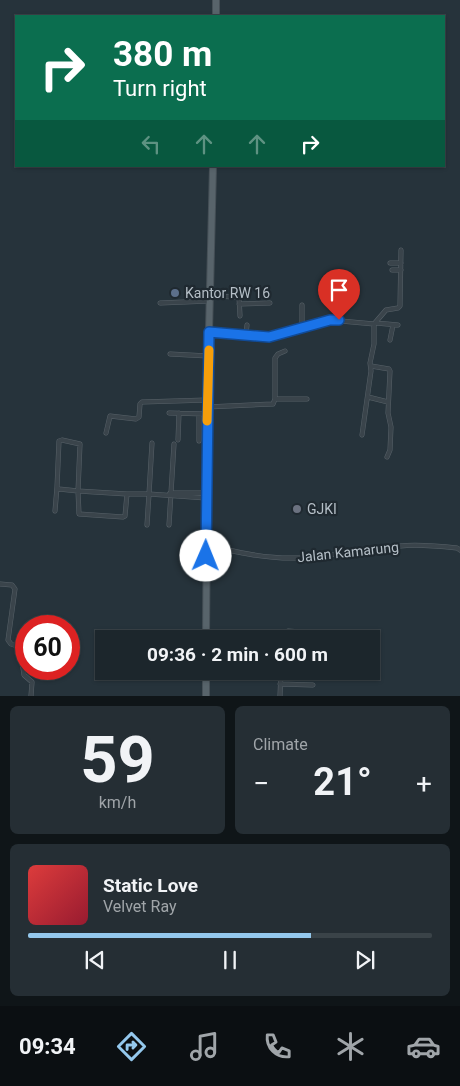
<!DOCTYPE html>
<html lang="en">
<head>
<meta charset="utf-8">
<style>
  :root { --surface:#1c262c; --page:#252e34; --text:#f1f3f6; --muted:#a0a5a9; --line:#3a4348; --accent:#94c8ed }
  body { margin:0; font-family:Roboto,sans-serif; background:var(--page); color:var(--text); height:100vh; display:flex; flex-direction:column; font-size:19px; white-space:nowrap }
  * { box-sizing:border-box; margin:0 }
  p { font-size:16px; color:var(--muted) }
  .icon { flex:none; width:28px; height:28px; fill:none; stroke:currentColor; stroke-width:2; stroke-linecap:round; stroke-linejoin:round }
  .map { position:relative; height:696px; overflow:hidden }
  .drawer { display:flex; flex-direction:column; gap:10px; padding:10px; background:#0f1518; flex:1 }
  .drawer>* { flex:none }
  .top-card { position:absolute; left:15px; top:15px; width:430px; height:152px; border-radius:0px; box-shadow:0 1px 4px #0004,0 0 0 1px var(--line); background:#0b6e4f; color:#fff; overflow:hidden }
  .speed { position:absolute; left:15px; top:615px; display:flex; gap:10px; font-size:25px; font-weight:700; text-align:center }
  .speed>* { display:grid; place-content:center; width:65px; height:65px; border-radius:50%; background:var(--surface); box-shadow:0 1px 4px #0004,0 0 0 1px var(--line); line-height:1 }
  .speed .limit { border:8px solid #d22; background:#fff; color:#111 }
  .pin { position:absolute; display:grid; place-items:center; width:42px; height:42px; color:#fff; margin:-51px -21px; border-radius:50% 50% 50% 0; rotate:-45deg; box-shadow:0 0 5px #0007 }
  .pin .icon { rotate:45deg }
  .me { position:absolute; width:55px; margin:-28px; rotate:1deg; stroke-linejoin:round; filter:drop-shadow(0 0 4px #0008) }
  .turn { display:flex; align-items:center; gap:18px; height:105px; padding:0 15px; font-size:22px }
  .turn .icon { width:65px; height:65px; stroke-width:2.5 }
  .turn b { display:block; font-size:35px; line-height:42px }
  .lanes { display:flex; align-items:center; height:48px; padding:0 15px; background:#0003; justify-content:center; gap:25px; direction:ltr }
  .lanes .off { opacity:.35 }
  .big { font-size:38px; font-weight:700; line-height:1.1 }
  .drawer .card { flex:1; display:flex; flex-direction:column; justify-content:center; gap:8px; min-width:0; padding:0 18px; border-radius:8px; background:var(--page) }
  .drawer .dial { align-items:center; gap:0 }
  .dial b { font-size:65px; line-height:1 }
  .song { display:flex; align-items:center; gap:15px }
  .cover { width:60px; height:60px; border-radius:8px; background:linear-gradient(135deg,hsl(0 70% 55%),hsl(350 70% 35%)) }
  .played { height:5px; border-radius:2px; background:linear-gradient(90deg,var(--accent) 70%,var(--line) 70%) }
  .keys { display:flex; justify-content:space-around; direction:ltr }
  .heat { display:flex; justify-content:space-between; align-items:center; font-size:28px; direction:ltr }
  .drawer .tiles { flex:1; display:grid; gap:10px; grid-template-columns:1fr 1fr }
  .card:last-child { grid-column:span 2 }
  .trip { position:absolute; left:95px; top:630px; width:285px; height:50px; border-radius:0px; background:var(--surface); box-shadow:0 1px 4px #0004,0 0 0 1px var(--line); font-weight:700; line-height:50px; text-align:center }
  .dock { display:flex; height:80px; justify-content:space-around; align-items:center; background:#0b0f12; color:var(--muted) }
  .dock .icon { width:35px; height:35px }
  .dock .on { color:var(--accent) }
  .dock b { font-size:22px; color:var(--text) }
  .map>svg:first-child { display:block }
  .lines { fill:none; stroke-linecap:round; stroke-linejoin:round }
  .street-casing { stroke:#586269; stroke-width:5 }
  .primary-casing { stroke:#465057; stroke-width:8 }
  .street { stroke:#3a444b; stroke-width:4 }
  .primary { stroke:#58646b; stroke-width:6 }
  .route-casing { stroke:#114b97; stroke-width:12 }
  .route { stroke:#1a73e8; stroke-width:9 }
  .slow { stroke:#f59e0b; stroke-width:9 }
  .service-dot { fill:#5c6f8a; stroke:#1f2930; stroke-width:2 }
  .worship-dot { fill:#6b7280; stroke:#1f2930; stroke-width:2 }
  .labels { text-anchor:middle; stroke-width:4.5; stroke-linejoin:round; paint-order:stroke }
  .poi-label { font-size:14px; fill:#b5bfc7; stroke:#1f2930; text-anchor:start }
  .street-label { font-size:14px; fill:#b5bfc7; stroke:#1f2930 }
</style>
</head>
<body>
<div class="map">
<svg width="460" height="696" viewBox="0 0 460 696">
  <rect width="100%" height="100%" fill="#26333b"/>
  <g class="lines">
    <g class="street-casing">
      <path id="street" d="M 390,263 L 401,263
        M 392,270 L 401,270
        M 209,296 L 239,297 L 240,316
        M 160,303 L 209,301
        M 239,304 L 270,303
        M 376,323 L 398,325
        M 302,328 L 302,305
        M 209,332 L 267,337 L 330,320 L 374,324 L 386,310 L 398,308 L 400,306 L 401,250
        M 246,334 L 247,325
        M 390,340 L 393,325
        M 170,354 L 208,356
        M 371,366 L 389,369 L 390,371 L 388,413 L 391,427 L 390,450 L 387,457
        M 368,397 L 388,402
        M 275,399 L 307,399
        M 207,407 L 273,404 L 275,399 L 275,358 L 278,354 L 285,351
        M 169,413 L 207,414
        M 106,433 L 110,416 L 136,419 L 139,417 L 140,404 L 142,402 L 207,400
        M 362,435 L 371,371 L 370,363 L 374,344 L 374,324
        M 178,440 L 179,413
        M 199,441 L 199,414
        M 152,443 L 149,494 L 206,498
        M 170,493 L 206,493
        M 127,494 L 78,491 L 80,444 L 62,440 L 59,441 L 57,487 L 59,489 L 78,491 L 79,514 L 123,517 L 125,516 L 127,494 L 149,494 L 147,525
        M 55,511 L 57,487
        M 169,525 L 174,444
        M 206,545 C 236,552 266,559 297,558 C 332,557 365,548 400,546 C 419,544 438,546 457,548 L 460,550
        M 0,584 L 12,585 L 15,589 L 8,640 L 11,644 L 20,647 L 24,675 L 32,682 L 31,696
        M 283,639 L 283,633 L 288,631 L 314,633
        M 280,684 L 313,685
        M 280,696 L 281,671"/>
    </g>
    <g class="primary-casing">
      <path id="primary" d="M 216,16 L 216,0
        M 206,639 L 208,373 L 213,166
        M 206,671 L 206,696"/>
    </g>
    <use href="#street" class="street"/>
    <use href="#primary" class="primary"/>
  </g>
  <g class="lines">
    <g class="route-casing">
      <path id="route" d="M 206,556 L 209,332 L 269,337 L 330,320 L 339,320"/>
    </g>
    <use href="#route" class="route"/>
    <path class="slow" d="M 207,421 L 209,350"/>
  </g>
  <circle class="service-dot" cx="175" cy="293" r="5"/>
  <circle class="worship-dot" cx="297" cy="509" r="5"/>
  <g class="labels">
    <g class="poi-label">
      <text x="185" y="298">Kantor RW 16</text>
      <text x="307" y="514">GJKI</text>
    </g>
    <g class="street-label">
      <text transform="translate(348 552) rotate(-6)" y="5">Jalan Kamarung</text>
    </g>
  </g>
</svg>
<div class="speed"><div class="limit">60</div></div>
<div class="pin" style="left:339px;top:320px;background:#d93025"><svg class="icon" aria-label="arrive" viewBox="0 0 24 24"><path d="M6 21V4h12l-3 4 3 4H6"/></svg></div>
<svg class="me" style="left:206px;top:556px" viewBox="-20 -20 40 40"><circle r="19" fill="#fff"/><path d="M0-13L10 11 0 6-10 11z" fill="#1a73e8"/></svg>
<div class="trip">09:36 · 2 min · 600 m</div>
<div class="top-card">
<div class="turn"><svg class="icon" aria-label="right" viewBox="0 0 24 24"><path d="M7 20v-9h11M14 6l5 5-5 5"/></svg><div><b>380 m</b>Turn right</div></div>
<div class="lanes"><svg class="icon off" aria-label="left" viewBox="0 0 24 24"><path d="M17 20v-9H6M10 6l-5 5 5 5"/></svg><svg class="icon off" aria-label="ahead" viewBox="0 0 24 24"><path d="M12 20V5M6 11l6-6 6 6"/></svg><svg class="icon off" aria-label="ahead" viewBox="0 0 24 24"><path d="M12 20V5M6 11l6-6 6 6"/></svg><svg class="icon" aria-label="right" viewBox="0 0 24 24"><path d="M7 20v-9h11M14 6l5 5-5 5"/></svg></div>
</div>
</div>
<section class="drawer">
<div class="tiles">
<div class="card dial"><b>59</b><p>km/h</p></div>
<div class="card"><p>Climate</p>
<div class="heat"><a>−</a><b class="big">21°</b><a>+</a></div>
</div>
<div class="card">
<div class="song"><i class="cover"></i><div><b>Static Love</b><p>Velvet Ray</p></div></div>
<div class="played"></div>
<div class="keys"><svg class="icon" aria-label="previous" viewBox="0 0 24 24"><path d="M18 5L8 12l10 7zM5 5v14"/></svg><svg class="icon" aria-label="pause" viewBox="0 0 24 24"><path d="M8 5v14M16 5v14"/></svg><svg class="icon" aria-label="next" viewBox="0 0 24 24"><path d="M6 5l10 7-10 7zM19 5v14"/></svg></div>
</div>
</div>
</section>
<nav class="dock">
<b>09:34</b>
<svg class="icon on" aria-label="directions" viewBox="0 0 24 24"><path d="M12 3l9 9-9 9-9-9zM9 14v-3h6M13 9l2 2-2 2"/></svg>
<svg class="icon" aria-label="music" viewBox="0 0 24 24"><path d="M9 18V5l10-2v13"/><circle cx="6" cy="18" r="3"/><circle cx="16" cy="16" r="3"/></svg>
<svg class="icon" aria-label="phone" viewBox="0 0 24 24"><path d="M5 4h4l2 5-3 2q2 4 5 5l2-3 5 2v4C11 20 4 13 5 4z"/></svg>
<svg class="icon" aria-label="climate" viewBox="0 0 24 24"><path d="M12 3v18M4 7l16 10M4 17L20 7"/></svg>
<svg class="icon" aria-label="car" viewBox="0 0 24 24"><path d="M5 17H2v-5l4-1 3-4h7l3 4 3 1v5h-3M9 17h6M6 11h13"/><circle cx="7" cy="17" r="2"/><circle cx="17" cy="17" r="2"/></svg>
</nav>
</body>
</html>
